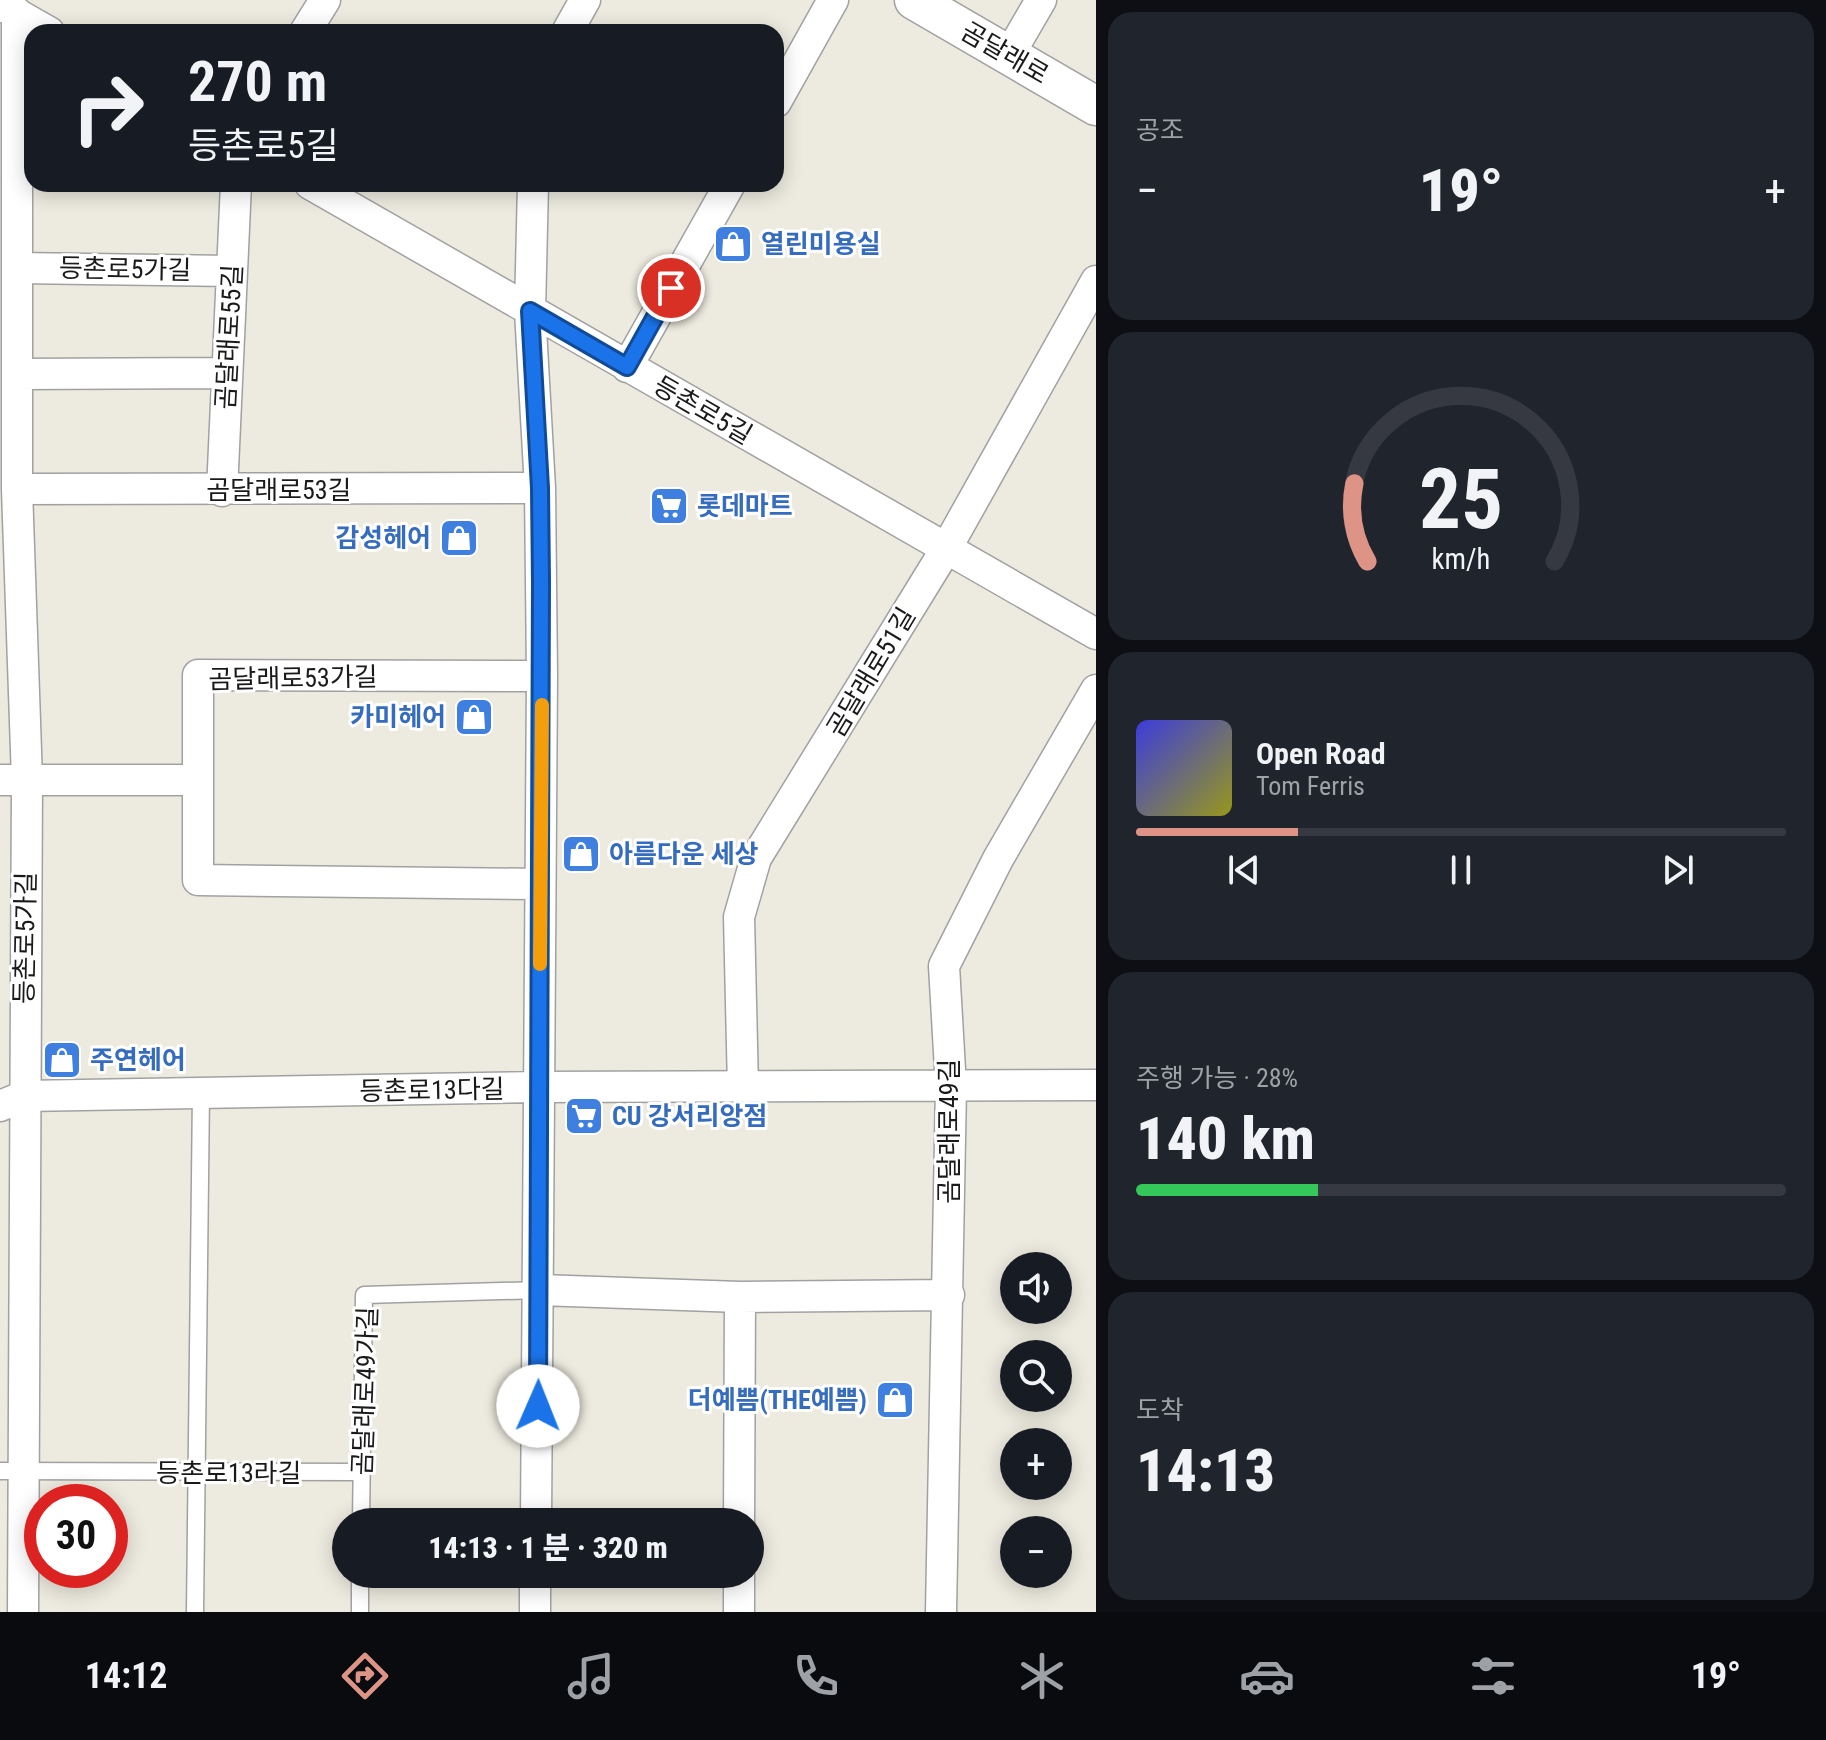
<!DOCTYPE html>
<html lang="ko">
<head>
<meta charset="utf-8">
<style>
  :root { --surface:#171b24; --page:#20242c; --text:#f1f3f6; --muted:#9ea1a6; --line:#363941; --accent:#dd9487 }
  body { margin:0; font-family:"Roboto Condensed","Noto Sans KR",sans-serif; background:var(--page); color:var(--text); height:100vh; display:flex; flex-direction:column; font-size:30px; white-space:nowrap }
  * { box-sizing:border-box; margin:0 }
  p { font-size:26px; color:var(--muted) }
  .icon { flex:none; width:44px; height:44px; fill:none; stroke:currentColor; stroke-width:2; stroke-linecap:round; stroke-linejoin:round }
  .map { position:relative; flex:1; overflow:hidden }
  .drawer { display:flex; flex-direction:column; gap:12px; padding:12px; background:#0d0f14; width:730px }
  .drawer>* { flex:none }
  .top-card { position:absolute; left:24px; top:24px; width:760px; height:168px; border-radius:24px; box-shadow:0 4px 20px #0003; background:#171b24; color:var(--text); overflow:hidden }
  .tools { position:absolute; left:1000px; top:1252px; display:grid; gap:16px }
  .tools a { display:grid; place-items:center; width:72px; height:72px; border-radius:50%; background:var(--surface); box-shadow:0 4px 20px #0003; font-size:40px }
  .speed { position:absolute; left:24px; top:1484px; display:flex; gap:16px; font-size:40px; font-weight:700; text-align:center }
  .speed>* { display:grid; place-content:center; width:104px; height:104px; border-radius:50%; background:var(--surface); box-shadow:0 4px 20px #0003; line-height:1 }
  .speed .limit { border:12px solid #d22; background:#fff; color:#111 }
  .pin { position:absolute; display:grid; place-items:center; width:68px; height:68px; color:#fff; margin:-34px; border:4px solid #fff; border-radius:50%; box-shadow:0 2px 8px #0007 }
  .me { position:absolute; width:88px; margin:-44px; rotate:1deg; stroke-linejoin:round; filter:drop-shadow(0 0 6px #0008) }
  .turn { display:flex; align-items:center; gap:28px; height:168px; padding:0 32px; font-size:36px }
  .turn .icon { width:104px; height:104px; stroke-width:2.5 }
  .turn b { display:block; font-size:56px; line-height:68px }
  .big { font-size:60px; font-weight:800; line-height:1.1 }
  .drawer .card { flex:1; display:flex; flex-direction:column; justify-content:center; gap:12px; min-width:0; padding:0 28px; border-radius:24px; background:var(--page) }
  .drawer .dial { align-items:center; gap:0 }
  .dial svg { height:208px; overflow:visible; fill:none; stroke:var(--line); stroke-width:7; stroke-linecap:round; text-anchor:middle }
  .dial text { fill:var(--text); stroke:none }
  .song { display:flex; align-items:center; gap:24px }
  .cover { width:96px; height:96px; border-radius:12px; background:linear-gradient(135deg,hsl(240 70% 55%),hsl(60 70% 35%)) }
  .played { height:8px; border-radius:4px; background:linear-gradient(90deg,var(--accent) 25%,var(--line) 25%) }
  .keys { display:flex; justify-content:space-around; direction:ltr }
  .heat { display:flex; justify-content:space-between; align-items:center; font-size:44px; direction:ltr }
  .charge { height:12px; border-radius:6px; background:linear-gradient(90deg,#34c759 28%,var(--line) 0) }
  .trip { position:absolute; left:332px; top:1508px; width:432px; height:80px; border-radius:40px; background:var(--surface); box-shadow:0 4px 20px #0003; font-weight:800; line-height:80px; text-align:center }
  .dock { display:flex; height:128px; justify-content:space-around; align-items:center; background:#090b0e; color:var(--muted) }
  .dock .icon { width:56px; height:56px }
  .dock .selected { color:var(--accent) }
  .dock b { font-size:36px; color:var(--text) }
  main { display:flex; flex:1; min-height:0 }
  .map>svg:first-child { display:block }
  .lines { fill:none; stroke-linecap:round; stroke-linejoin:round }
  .service-casing { stroke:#a1a1a1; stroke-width:19 }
  .minor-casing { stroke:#a1a1a1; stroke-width:33 }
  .tertiary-casing { stroke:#a1a1a1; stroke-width:41 }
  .service { stroke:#fff; stroke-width:16 }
  .minor { stroke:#fff; stroke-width:30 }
  .tertiary { stroke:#fff; stroke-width:38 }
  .route-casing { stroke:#114b97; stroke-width:20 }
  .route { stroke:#1a73e8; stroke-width:14 }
  .slow { stroke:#f59e0b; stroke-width:14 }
  .labels { text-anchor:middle; stroke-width:6; stroke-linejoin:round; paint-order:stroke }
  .street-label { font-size:26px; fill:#1a1a1a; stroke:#fff }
  .shop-label { font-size:26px; font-weight:bold; fill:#366cbe; stroke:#fff; text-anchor:start }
</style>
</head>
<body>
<main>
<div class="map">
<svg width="1096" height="1612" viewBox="0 0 1096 1612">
  <rect width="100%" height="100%" fill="#edebdf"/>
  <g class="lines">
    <g class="service-casing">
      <path id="service" d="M 0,1471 L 362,1472
        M 361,1522 L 364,1295 L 540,1290
        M 195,1612 L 201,1092
        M 360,1612 L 360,1574"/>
    </g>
    <g class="minor-casing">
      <path id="minor" d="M 5,7 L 49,32
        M 17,13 L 17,489 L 27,780 L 23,1612
        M 305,32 L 325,0
        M 567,32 L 585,0
        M 1009,55 L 1041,0
        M 776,102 L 833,0
        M 310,184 L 1096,634
        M 533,184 L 530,311 L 540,488 L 542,676 L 536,1522
        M 17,268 L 232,271
        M 627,367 L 730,184
        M 17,374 L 227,373
        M 17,489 L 540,488
        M 222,491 L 236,184
        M 0,780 L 196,780
        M 540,884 L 198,880 L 198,675 L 542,676
        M 743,1088 L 739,917 L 756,858 L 946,549 L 1096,281
        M 0,1106 L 24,1096 L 539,1087 L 1096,1085
        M 540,1290 L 740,1297 L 949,1295
        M 739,1522 L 740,1297
        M 535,1612 L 535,1574
        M 739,1612 L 739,1574
        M 941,1612 L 951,1087 L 944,966 L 998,859 L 1096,690"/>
    </g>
    <g class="tertiary-casing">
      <path id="tertiary" d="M 914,0 L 1096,106"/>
    </g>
    <use href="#service" class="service"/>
    <use href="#minor" class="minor"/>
    <use href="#tertiary" class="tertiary"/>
  </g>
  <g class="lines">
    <g class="route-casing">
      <path id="route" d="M 538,1406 L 541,582 L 540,488 L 530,311 L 627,367 L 671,288"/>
    </g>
    <use href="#route" class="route"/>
    <path class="slow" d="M 540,964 L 542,705"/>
  </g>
  <defs>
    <g id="shop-square" transform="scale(2)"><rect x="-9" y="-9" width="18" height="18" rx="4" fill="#3f7fe0" stroke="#fff"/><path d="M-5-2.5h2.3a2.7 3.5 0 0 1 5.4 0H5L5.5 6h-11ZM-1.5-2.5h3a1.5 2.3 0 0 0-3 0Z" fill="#fff"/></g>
    <g id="supermarket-square" transform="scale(2)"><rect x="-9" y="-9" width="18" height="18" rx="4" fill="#3f7fe0" stroke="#fff"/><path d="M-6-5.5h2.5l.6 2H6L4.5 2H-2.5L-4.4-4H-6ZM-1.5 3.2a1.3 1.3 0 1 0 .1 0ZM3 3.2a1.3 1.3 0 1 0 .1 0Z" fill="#fff"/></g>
  </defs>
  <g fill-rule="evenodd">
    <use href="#shop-square" x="733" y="244"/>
    <use href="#supermarket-square" x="669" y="506"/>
    <use href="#shop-square" x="459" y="538"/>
    <use href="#shop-square" x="474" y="717"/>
    <use href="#shop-square" x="581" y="854"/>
    <use href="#shop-square" x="62" y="1060"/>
    <use href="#supermarket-square" x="584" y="1116"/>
    <use href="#shop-square" x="895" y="1400"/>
  </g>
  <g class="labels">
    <g class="street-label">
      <text transform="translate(1005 53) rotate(30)" y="9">곰달래로</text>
      <text transform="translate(125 269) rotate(1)" y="9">등촌로5가길</text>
      <text transform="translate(229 337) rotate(-87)" y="9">곰달래로55길</text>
      <text transform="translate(703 410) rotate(30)" y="9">등촌로5길</text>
      <text x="279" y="499">곰달래로53길</text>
      <text transform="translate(871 672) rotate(-59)" y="9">곰달래로51길</text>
      <text transform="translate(293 678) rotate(-1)" y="9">곰달래로53가길</text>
      <text transform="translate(25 938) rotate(-89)" y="9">등촌로5가길</text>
      <text transform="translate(432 1090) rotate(-1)" y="9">등촌로13다길</text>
      <text transform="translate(949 1131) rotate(-90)" y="9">곰달래로49길</text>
      <text transform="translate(365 1391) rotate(-88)" y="9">곰달래로49가길</text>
      <text x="229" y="1482">등촌로13라길</text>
    </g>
    <g class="shop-label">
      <text x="761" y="253">열린미용실</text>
      <text x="697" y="515">롯데마트</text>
      <text x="431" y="547" text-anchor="end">감성헤어</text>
      <text x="446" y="726" text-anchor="end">카미헤어</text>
      <text x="609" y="863">아름다운 세상</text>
      <text x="90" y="1069">주연헤어</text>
      <text x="612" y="1125">CU 강서리앙점</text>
      <text x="867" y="1409" text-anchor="end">더예쁨(THE예쁨)</text>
    </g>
  </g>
</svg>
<div class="tools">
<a><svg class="icon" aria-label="sound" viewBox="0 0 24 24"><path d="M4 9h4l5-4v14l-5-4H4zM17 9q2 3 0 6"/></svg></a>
<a><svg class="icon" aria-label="search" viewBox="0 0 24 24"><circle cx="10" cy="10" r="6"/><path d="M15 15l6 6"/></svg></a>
<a>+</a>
<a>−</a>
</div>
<div class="speed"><div class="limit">30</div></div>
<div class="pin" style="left:671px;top:288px;background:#d93025"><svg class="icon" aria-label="arrive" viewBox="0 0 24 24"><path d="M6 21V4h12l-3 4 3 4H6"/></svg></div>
<svg class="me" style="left:538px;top:1406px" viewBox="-20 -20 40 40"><circle r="19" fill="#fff"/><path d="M0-13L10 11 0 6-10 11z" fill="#1a73e8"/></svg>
<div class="trip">14:13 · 1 분 · 320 m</div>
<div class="top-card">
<div class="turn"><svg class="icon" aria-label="right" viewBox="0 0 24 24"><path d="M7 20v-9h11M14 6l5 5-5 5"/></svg><div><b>270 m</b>등촌로5길</div></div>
</div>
</div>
<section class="drawer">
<div class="card"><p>공조</p>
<div class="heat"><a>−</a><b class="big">19°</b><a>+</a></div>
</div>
<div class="card dial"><svg viewBox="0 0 100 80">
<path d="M14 69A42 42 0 1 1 86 69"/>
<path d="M14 69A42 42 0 0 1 9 39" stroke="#dd9487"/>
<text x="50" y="56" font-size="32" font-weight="700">25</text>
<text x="50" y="72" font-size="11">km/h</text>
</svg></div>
<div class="card">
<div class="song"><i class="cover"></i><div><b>Open Road</b><p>Tom Ferris</p></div></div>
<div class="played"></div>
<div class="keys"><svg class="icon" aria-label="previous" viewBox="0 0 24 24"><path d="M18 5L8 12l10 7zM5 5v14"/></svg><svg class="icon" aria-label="pause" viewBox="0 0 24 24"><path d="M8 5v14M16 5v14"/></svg><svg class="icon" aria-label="next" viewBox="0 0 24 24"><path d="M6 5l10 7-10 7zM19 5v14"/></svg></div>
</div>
<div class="card"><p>주행 가능 · 28%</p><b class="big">140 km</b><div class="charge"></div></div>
<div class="card"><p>도착</p><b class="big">14:13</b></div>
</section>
</main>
<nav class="dock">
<b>14:12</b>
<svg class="icon selected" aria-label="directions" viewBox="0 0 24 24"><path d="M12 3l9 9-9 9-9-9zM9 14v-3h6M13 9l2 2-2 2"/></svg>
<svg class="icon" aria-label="music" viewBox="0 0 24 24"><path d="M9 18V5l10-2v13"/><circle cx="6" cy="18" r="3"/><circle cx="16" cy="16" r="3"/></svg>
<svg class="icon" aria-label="phone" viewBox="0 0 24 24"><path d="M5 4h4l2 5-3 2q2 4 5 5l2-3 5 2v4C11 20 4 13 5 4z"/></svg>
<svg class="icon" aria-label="climate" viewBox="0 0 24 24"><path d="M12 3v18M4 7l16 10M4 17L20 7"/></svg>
<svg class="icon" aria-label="car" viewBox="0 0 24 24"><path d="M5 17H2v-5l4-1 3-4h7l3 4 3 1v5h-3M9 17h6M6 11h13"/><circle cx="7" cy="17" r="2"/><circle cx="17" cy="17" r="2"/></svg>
<svg class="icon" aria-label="filters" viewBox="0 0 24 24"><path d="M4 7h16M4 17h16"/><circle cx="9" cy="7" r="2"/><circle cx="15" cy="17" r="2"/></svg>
<b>19°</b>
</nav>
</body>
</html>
